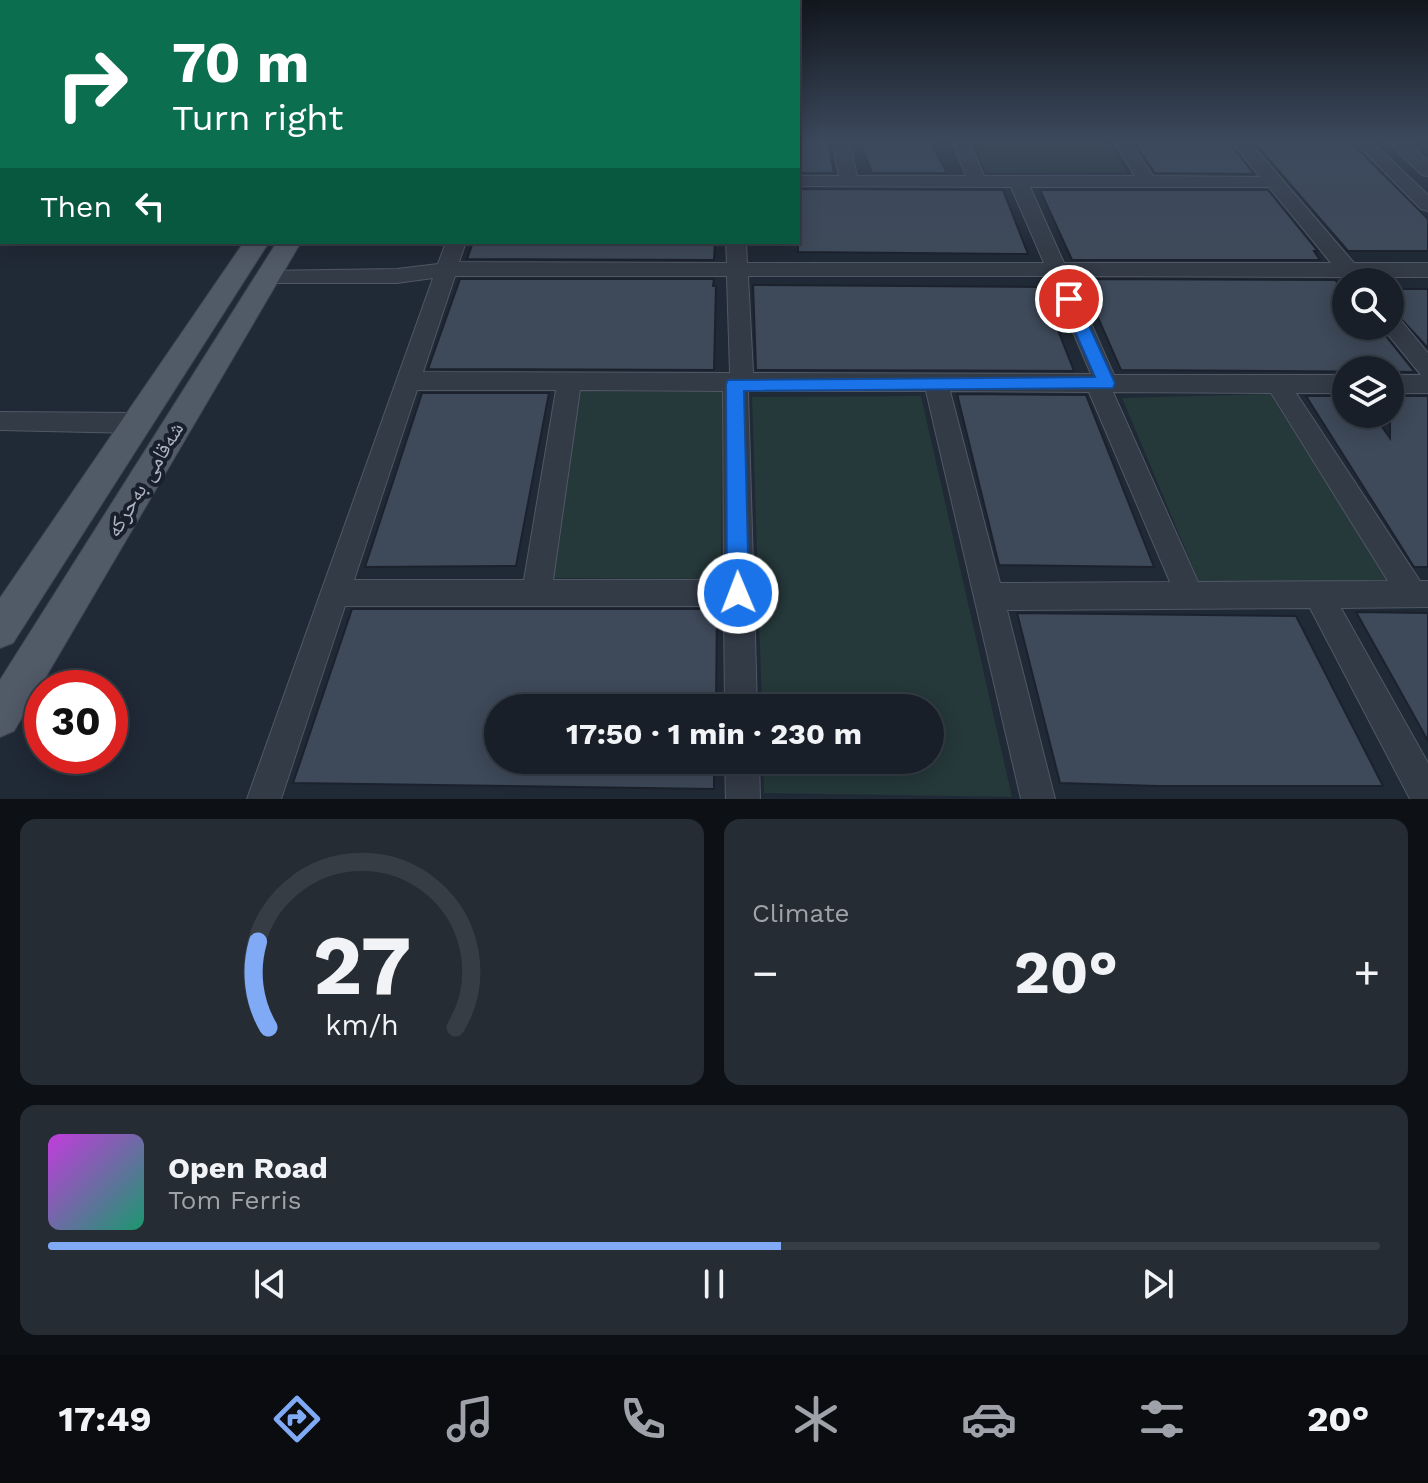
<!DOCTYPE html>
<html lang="en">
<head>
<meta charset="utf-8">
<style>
  :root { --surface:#181f28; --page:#252c34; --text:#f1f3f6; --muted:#9fa2a8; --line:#363d45; --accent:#80a9f6 }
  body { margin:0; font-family:"Work Sans","Noto Naskh Arabic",sans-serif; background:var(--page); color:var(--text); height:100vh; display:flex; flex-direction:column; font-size:30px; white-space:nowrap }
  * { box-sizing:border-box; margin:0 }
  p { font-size:26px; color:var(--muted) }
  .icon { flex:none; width:44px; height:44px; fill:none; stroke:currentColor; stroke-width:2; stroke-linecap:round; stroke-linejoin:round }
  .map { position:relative; height:799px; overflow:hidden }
  .details { display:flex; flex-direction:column; gap:20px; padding:20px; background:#0d1116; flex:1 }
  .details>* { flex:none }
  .hud { position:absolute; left:0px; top:0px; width:800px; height:244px; box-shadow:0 4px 20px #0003,0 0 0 2px var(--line); background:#0b6e4f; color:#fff; overflow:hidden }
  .buttons { position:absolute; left:1332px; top:268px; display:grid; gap:16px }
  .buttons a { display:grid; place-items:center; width:72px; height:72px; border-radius:50%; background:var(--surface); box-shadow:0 4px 20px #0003,0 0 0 2px var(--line); font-size:40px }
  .speed { position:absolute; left:24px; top:670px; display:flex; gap:16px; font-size:40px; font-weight:700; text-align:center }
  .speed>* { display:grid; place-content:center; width:104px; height:104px; border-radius:50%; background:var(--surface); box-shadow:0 4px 20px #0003,0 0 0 2px var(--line); line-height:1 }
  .speed .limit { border:12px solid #d22; background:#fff; color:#111 }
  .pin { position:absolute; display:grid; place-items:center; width:68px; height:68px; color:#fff; margin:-34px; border:4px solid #fff; border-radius:50%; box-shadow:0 2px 8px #0007 }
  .me { position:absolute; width:88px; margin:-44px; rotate:359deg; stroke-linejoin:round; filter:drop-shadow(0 0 6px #0008) }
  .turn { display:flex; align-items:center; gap:28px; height:168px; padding:0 40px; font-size:36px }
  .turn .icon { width:104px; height:104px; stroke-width:2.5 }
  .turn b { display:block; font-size:56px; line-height:68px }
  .then { display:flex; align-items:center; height:76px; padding:0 40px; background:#0003; gap:16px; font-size:30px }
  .big { font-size:60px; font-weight:700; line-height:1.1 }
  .details .card { flex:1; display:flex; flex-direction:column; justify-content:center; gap:12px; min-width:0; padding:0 28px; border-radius:16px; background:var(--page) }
  .details .dial { align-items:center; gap:0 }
  .dial svg { height:208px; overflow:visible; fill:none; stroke:var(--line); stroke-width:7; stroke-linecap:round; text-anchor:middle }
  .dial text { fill:var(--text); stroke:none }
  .song { display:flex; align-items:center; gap:24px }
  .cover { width:96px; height:96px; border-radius:12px; background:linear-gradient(135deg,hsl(290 70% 55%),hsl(160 70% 35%)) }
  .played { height:8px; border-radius:4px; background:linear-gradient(90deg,var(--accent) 55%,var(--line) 55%) }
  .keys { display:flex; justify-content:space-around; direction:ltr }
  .heat { display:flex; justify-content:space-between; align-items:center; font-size:44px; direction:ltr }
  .details .tiles { flex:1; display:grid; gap:20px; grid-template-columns:1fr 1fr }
  .card:last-child { grid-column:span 2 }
  .trip { position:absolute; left:484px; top:694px; width:460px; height:80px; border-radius:40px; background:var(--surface); box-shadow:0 4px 20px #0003,0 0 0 2px var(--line); font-weight:700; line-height:80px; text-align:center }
  .dock { display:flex; height:128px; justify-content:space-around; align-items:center; background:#0a0c10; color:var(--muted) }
  .dock .icon { width:56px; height:56px }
  .dock .active { color:var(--accent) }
  .dock b { font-size:36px; color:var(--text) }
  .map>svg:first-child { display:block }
  .green { fill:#25383a }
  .building { fill:#3e4959; stroke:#1b222d; stroke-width:2 }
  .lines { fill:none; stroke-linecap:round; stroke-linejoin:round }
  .minor-casing { stroke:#515865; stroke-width:2 }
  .major-casing { stroke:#3d4451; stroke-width:2 }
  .minor { fill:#333b47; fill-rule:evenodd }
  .major { fill:#515a67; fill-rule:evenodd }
  .route { fill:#1a73e8; stroke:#114b97; stroke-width:2 }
  .labels { text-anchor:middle; stroke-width:8; stroke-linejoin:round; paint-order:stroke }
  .street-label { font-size:22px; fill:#adb5c4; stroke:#19202b }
</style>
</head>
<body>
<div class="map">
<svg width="1428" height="799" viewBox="0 0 1428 799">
  <rect width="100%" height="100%" fill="#202936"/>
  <path class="green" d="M 973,141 L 1108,141 L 1127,172 L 986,173 Z
    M 581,391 L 722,392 L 721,579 L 550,578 Z
    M 1270,394 L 1388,582 L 1200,584 L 1122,398 Z
    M 921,396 L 1012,797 L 764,793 L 763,760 L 930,760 L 930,708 L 762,708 L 752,397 Z"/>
  <path class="building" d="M 798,141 L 828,141 L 834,173 L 798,173 Z
    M 859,141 L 930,141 L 947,173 L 872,173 Z
    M 1133,141 L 1228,141 L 1254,174 L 1155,173 Z
    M 1253,141 L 1350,141 L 1428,219 L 1428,251 L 1348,251 Z
    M 798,189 L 1003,190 L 1028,254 L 798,252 Z
    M 1040,190 L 1268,190 L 1318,251 L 1314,251 L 1320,260 L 1072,260 Z
    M 473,242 L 715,242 L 714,260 L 467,259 Z
    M 460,279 L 714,279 L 713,286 L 716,286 L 714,370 L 428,369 Z
    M 1081,279 L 1335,280 L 1340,285 L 1346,285 L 1346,326 L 1378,326 L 1415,372 L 1121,370 Z
    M 753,285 L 1041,287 L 1074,371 L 756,370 Z
    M 1390,289 L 1428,289 L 1428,348 L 1390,307 Z
    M 422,393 L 549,393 L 516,566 L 365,567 Z
    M 957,394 L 1086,395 L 1154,567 L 999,565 Z
    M 1306,396 L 1346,396 L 1346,414 L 1373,414 L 1390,438 L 1390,396 L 1428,396 L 1428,567 L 1414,567 Z
    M 352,609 L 717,609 L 716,708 L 498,708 L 498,760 L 714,760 L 714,789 L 293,783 Z
    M 1356,612 L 1428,613 L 1428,741 L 1398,687 Z
    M 1017,613 L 1296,616 L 1383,786 L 1157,786 L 1060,783 Z"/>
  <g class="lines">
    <g class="minor-casing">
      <path id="minor" d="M 832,141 L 849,141 L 857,176 L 966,176 L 952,141 L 969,141 L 984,176 L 1135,176 L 1113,141 L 1130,141 L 1153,176 L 1260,177 L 1231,141 L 1249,141 L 1354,263 L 1428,263 L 1428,277 L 1364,277 L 1361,282 L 1347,282 L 1342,277 L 1070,276 L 1114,375 L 1346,375 L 1346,393 L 1296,393 L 1420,581 L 1428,581 L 1428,607 L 1341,608 L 1428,763 L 1428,799 L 1410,799 L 1310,608 L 1007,610 L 1055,799 L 1021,799 L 926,391 L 748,391 L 757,708 L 725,708 L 724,606 L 345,606 L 281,799 L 247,799 L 433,278 L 397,283 L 268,283 L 261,281 L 258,276 L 261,271 L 397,269 L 438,264 L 446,242 L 466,242 L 459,262 L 727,263 L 726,242 L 746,242 L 747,263 L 1044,263 L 1011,187 L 798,186 L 798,176 L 839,176 ZM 1030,187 L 1269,187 L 1331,263 L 1064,263 ZM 455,276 L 727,276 L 730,373 L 423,372 ZM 748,276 L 1049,276 L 1091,374 L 753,373 ZM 417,390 L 556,390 L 524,580 L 354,580 ZM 580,390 L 723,391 L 724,580 L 553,580 ZM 950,391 L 1089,392 L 1170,582 L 1000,583 ZM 1113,392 L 1271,393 L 1388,581 L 1198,582 Z
        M 1354,141 L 1371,141 L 1428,195 L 1428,211 L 1421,209 Z
        M 1387,141 L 1406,141 L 1428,161 L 1428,176 L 1422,175 Z
        M 0,154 L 2,154 L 2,164 L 0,164 Z
        M 1390,314 L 1398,317 L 1428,353 L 1428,393 L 1390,393 L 1390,375 L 1421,375 L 1381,326 L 1390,326 Z
        M 0,412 L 136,413 L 145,416 L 148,423 L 145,430 L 136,433 L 0,430 Z
        M 725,760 L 759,760 L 760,799 L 726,799 Z"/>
    </g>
    <g class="major-casing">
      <path id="major" d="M 244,242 L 269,242 L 13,643 L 0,648 L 0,598 Z
        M 277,242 L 301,242 L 14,731 L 0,737 L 0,680 Z"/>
    </g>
    <use href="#minor" class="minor"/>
    <use href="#major" class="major"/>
  </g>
  <linearGradient id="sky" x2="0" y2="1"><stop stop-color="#12171e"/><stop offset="0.56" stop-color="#3c495d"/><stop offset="1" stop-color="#3c495d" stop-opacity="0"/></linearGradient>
  <rect width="1428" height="252" fill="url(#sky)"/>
  <path class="route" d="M 1069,293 L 1077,299 L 1115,383 L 1113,388 L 744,391 L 749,593 L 746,600 L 738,603 L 730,600 L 727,593 L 726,384 L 728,380 L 1095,377 L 1061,299 Z"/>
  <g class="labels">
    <g class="street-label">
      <text transform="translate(144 479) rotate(-59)" y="8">شەقامی بەحرکە</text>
    </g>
  </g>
</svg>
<div class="buttons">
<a><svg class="icon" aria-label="search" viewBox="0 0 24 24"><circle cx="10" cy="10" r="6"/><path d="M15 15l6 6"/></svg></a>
<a><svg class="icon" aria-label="layers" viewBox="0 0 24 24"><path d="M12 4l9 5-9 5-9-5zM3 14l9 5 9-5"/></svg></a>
</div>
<div class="speed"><div class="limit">30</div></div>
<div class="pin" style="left:1069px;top:299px;background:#d93025"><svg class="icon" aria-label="arrive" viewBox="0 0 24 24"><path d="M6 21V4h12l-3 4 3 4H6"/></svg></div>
<svg class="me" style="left:738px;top:593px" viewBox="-20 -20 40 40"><circle r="17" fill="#1a73e8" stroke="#fff" stroke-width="3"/><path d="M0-11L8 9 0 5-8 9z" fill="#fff"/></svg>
<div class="trip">17:50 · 1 min · 230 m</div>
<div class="hud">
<div class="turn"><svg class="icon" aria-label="right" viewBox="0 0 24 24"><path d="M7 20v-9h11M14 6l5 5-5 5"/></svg><div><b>70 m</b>Turn right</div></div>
<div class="then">Then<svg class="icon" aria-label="left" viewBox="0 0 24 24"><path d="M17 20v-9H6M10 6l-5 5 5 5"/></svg></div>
</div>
</div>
<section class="details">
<div class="tiles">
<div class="card dial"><svg viewBox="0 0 100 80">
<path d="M14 69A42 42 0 1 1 86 69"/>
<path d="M14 69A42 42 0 0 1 10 36" stroke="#80a9f6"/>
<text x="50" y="56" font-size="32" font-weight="700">27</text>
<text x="50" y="72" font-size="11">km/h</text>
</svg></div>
<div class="card"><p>Climate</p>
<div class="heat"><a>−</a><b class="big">20°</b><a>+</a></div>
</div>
<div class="card">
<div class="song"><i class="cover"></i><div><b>Open Road</b><p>Tom Ferris</p></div></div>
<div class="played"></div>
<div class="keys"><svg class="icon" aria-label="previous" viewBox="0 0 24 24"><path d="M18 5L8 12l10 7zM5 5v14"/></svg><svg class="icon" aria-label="pause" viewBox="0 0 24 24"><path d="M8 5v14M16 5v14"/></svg><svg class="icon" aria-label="next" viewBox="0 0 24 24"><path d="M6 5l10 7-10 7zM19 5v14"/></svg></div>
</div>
</div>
</section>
<nav class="dock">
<b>17:49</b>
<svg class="icon active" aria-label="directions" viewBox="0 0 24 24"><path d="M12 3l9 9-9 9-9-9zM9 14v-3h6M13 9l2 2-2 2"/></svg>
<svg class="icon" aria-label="music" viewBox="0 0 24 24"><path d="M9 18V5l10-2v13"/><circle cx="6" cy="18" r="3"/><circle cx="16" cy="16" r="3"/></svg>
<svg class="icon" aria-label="phone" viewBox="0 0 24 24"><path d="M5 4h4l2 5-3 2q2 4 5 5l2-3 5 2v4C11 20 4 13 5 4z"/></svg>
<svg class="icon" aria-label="climate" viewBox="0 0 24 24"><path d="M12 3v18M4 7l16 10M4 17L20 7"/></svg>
<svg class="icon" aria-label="car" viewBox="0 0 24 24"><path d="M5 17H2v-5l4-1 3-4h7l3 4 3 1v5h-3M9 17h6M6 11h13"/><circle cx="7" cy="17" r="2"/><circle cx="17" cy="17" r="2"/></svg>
<svg class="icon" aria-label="filters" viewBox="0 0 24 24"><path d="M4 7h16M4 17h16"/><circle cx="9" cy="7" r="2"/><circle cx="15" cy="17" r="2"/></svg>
<b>20°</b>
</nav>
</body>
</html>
